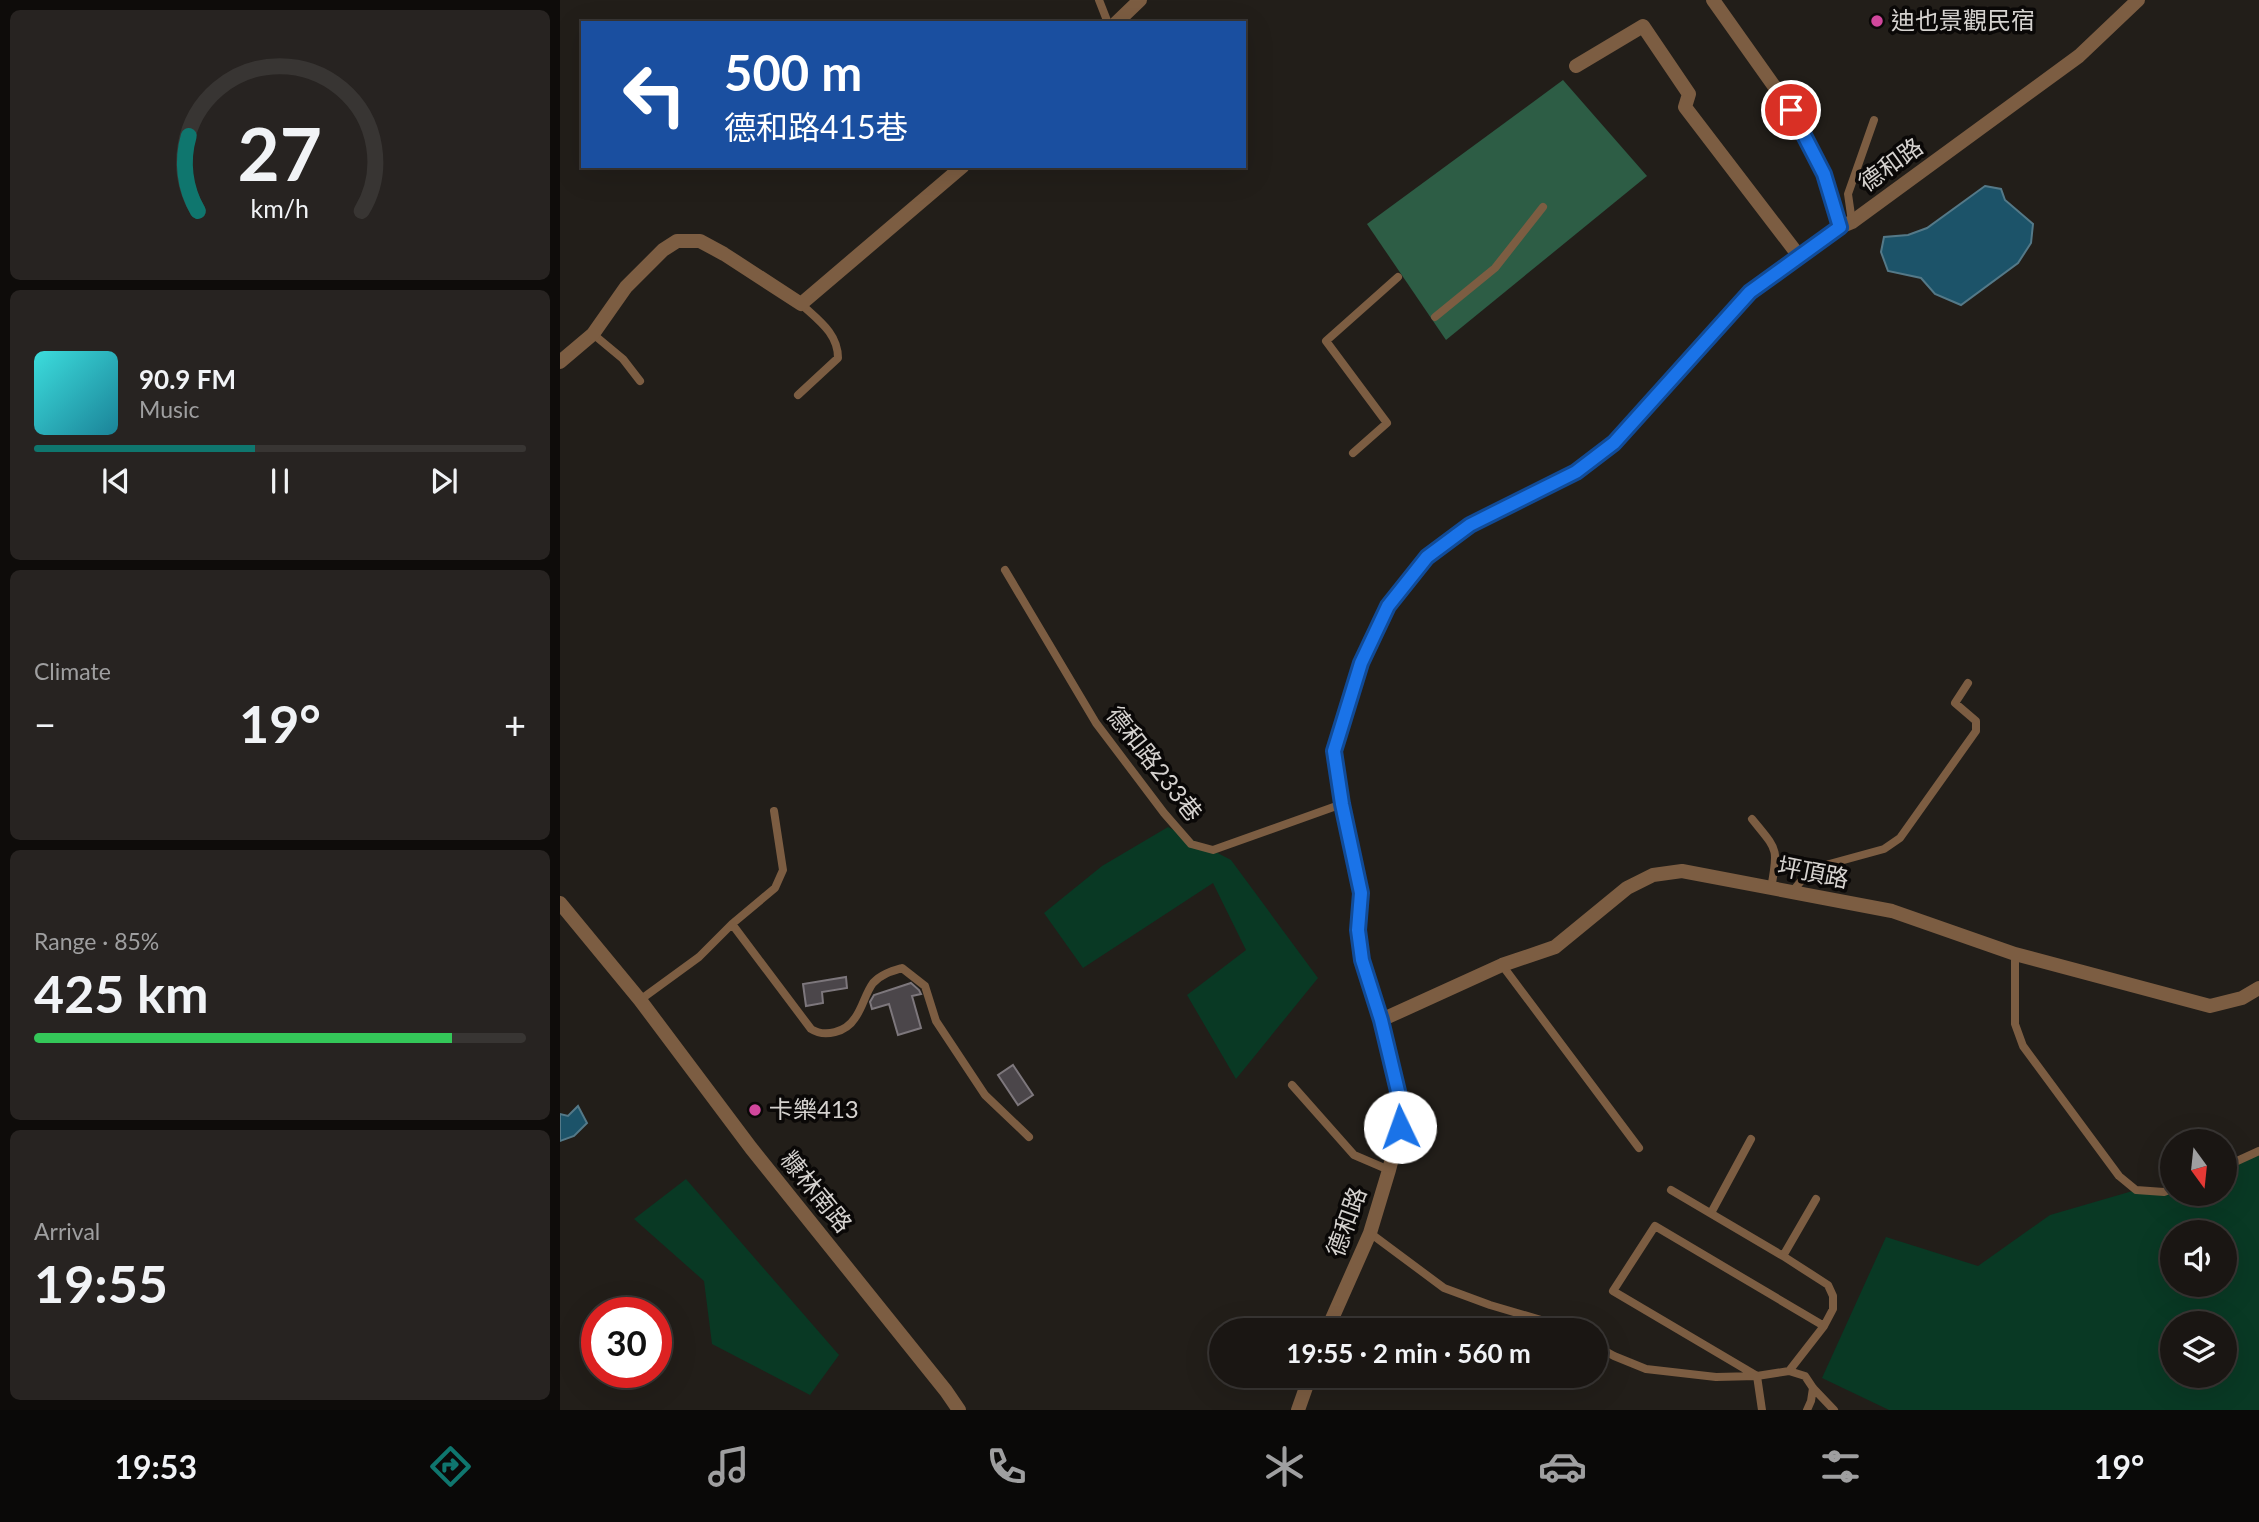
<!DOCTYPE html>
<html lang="en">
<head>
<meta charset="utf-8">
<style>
  :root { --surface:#1a1613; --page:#272321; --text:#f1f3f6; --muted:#9f9fa0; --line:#383533; --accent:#0f766e }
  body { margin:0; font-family:Lato,"Noto Sans TC",sans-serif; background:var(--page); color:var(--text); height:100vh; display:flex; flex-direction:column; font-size:26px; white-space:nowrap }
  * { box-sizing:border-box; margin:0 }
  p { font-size:23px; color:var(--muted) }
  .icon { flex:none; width:38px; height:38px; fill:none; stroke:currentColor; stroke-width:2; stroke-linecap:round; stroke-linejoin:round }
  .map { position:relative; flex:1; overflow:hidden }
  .side { display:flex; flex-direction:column; gap:10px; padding:10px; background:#0e0c0a; width:560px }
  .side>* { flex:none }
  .guide { position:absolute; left:21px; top:21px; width:665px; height:147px; border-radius:0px; box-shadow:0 7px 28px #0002,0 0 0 2px var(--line); background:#1a4fa0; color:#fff; overflow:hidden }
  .needle { width:46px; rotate:165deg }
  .tools { position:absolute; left:1600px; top:1129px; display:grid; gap:14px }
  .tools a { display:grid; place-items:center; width:77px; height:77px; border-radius:50%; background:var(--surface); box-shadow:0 7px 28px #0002,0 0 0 2px var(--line); font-size:35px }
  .speed { position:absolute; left:21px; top:1297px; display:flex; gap:14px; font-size:35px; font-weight:700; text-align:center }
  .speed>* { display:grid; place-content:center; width:91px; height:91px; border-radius:50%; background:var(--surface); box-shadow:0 7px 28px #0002,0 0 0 2px var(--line); line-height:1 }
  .speed .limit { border:10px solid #d22; background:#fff; color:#111 }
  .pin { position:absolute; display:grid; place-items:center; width:60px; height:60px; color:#fff; margin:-30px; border:4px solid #fff; border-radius:50%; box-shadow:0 2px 7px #0007 }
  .me { position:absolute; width:77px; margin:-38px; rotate:357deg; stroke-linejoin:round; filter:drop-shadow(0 0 5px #0008) }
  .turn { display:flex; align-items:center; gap:24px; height:147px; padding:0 28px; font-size:32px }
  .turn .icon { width:91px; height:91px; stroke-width:2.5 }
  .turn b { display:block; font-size:49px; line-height:60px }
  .big { font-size:52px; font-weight:700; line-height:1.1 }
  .side .widget { flex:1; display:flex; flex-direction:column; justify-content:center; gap:10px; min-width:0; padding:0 24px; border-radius:10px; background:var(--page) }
  .side .dial { align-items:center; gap:0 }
  .dial svg { height:182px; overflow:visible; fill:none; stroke:var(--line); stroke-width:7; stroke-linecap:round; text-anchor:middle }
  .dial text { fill:var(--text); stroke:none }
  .song { display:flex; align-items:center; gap:21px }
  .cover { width:84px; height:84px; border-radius:10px; background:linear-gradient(135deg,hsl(180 70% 55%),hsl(190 70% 35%)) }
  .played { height:7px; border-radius:4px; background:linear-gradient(90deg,var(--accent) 45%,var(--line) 45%) }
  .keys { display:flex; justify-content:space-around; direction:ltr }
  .heat { display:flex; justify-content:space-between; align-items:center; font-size:38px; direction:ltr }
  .charge { height:10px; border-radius:5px; background:linear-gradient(90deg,#34c759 85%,var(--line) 0) }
  .trip { position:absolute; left:649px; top:1318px; width:399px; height:70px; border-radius:35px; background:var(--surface); box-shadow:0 7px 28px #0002,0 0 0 2px var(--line); font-weight:700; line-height:70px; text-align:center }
  .dock { display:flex; height:112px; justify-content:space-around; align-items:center; background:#0a0908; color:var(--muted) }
  .dock .icon { width:49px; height:49px }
  .dock .active { color:var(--accent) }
  .dock b { font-size:32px; color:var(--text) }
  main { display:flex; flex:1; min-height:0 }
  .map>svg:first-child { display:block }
  .green { fill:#093924; fill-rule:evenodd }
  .forest { fill:#2d5d45 }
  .water { fill:#1c5369; stroke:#547988; stroke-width:2 }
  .building { fill:#4b464a; stroke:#7d777c; stroke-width:2 }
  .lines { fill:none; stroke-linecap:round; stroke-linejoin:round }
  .service { stroke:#7c5d42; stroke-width:8 }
  .minor { stroke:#7c5d42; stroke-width:14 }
  .tertiary { stroke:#7c5d42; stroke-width:14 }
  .route-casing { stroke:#114b97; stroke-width:18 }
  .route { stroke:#1a73e8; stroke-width:12 }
  .hotel-dot { fill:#d1479c; stroke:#0a0807; stroke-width:2.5 }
  .labels { text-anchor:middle; stroke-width:7; stroke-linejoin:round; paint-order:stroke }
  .poi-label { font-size:24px; fill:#d5d2cf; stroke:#0a0807; text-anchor:start }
  .street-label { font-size:24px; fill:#d5d2cf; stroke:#0a0807 }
</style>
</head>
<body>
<main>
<section class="side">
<div class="widget dial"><svg viewBox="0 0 100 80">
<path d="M14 69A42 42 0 1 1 86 69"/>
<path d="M14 69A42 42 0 0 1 10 36" stroke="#0f766e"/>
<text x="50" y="56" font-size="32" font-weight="700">27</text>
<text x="50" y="72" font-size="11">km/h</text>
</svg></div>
<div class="widget">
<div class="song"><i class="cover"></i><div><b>90.9 FM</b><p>Music</p></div></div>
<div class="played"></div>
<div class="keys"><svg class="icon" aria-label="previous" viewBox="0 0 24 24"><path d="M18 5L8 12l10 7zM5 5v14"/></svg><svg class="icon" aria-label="pause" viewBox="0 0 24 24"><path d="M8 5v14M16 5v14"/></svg><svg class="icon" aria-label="next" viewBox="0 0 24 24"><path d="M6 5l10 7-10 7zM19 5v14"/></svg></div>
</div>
<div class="widget"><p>Climate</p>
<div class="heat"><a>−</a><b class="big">19°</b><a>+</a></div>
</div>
<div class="widget"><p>Range · 85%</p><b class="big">425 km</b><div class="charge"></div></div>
<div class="widget"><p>Arrival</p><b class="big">19:55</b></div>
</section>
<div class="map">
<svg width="1699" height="1410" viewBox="0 0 1699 1410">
  <rect width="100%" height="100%" fill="#221e19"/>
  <path class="green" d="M 608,827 L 671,860 L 758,978 L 676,1079 L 627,995 L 686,950 L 653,883 L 523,968 L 484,913 L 542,866 Z
    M 1699,1151 L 1699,1410 L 1329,1410 L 1262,1378 L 1326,1237 L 1418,1266 L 1490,1215 L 1576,1190 L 1612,1189 L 1612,1194 L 1664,1194 L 1664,1167 ZM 1612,1232 L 1664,1232 L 1664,1284 L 1612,1284 ZM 1612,1323 L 1664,1323 L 1664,1376 L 1612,1376 Z
    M 126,1179 L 279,1355 L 250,1395 L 152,1344 L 144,1281 L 74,1219 Z"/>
  <path class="forest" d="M 1003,80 L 1087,176 L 886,340 L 807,224 Z"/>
  <path class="water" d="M 1425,186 L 1441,189 L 1445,200 L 1473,224 L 1471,243 L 1458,263 L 1401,305 L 1375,294 L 1361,278 L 1328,271 L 1321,252 L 1324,237 L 1348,235 L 1367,228 Z
    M 18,1106 L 27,1123 L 14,1136 L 0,1141 L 0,1114 L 8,1116 Z"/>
  <path class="building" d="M 286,977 L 287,988 L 262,992 L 263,1003 L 246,1006 L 243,984 Z
    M 351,983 L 359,990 L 361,994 L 352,996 L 361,1028 L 338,1035 L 329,1004 L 312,1009 L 310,1002 L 314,995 Z
    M 453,1065 L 473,1095 L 458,1105 L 438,1075 Z"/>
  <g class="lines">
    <path class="service" d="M 539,0 L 548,23
      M 1292,222 L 1288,194 L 1314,120
      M 875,317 L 935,268 L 983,207
      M 33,334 L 63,359 L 80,381
      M 238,395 L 278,358 C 278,333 258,320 241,304
      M 793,453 L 827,423 L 766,341 L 838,277
      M 445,570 L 536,723 L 604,813 L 631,844 L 653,850 L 782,804
      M 1192,819 C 1217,850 1219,847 1211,888
      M 1232,892 L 1251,869 L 1324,849 L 1340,838 L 1416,731 L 1416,721 L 1395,703 L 1408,683
      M 172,924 L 251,1029 C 265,1038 286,1032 295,1018 C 303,1007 305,994 313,983 C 321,974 332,971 342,968 L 365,986 L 376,1021 L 425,1095 L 469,1137
      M 1455,954 L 1455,1024 L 1463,1046 L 1559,1176 L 1576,1190 L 1604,1192 L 1612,1189
      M 942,965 L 1079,1148
      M 80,1000 L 139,957 L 172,924 L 215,888 L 223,870 L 214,811
      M 732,1085 L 794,1155 L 829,1170
      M 1664,1167 L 1699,1151
      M 1111,1190 L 1223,1256 L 1268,1285 L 1273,1296 L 1273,1309 L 1264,1326 L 1229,1371
      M 1151,1213 L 1191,1139
      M 810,1233 L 884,1288 L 930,1305 L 998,1325 L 1006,1330
      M 1223,1256 L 1256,1199
      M 1036,1346 L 1054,1356 L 1086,1369 L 1156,1377 L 1197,1376 L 1229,1371 L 1245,1376 L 1253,1388 L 1274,1410
      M 1202,1410 L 1197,1376 L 1053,1291 L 1095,1226 L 1264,1326
      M 1247,1410 L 1251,1401 L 1253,1388"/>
    <path class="minor" d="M 1153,0 L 1231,110 L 1264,175 L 1280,227
      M 556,23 L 580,0
      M 1016,66 L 1083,26 L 1129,94 L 1125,107 L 1239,256
      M 0,362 L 33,334 L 66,287 L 103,250 L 117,241 L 140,241 L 164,254 L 241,304 L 403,166
      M 821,1020 L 942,965 L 995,947 L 1067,888 L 1093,875 L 1122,871 L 1332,911 L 1455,954 L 1650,1006 L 1682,998 L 1699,988
      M 767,1330 L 810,1233 L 829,1170 L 840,1127 L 842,1108 L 821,1020 L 802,960 L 798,930 L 801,893 L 782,804 L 774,751 L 801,662 L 828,606 L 867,557 L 910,525 L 1016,472 L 1054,443 L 1190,292 L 1280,227 L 1292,222 L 1519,56 L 1578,0
      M 738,1410 L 750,1376"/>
    <path class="tertiary" d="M 0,903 L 80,1000 L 191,1148 L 386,1391 L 399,1410"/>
  </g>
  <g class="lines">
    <g class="route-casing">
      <path id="route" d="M 840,1127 L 842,1108 L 821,1020 L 802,960 L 798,930 L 801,893 L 782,804 L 774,751 L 801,663 L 828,606 L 867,557 L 910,525 L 1016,472 L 1054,443 L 1190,292 L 1280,227 L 1264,174 L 1231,110"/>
    </g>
    <use href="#route" class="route"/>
  </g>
  <g class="hotel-dot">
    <circle cx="1317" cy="21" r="7"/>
    <circle cx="195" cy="1110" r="7"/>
  </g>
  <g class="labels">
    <g class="poi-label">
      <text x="1331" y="29">迪也景觀民宿</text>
      <text x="209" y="1118">卡樂413</text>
    </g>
    <g class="street-label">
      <text transform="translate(1331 165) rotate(-36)" y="8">德和路</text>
      <text transform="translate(594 764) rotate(52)" y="8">德和路233巷</text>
      <text transform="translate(1253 873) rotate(11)" y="8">坪頂路</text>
      <text transform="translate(256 1192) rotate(51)" y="8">糠林南路</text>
      <text transform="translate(787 1222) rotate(-70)" y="8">德和路</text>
    </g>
  </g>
</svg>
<div class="tools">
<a><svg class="needle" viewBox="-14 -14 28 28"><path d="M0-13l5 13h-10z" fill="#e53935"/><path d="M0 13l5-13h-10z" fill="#9f9fa0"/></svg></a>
<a><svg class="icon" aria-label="sound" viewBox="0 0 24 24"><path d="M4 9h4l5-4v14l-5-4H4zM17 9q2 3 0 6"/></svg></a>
<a><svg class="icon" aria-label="layers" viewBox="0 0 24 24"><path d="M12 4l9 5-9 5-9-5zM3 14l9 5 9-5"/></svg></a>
</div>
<div class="speed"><div class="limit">30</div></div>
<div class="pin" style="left:1231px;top:110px;background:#d93025"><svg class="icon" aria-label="arrive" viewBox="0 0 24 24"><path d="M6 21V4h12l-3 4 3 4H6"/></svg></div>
<svg class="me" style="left:840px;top:1127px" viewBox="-20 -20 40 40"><circle r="19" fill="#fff"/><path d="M0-13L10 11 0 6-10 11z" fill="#1a73e8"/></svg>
<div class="trip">19:55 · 2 min · 560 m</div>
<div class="guide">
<div class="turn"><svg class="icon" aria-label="left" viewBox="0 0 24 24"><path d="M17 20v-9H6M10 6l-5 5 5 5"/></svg><div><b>500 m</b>德和路415巷</div></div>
</div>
</div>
</main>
<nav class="dock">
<b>19:53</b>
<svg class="icon active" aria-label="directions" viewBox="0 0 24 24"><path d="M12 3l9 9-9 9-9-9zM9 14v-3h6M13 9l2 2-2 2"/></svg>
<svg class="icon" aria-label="music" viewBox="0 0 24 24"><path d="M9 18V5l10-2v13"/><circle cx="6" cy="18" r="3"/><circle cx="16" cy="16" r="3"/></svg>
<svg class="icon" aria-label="phone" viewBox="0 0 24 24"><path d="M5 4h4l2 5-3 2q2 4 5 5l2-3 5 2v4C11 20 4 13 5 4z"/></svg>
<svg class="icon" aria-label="climate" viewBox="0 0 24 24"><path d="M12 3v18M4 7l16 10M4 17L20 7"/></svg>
<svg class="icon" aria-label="car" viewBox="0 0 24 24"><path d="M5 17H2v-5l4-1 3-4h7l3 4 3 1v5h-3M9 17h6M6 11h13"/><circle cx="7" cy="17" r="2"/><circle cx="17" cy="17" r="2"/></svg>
<svg class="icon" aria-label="filters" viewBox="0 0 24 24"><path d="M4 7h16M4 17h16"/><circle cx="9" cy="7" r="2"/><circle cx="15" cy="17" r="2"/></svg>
<b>19°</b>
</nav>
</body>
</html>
